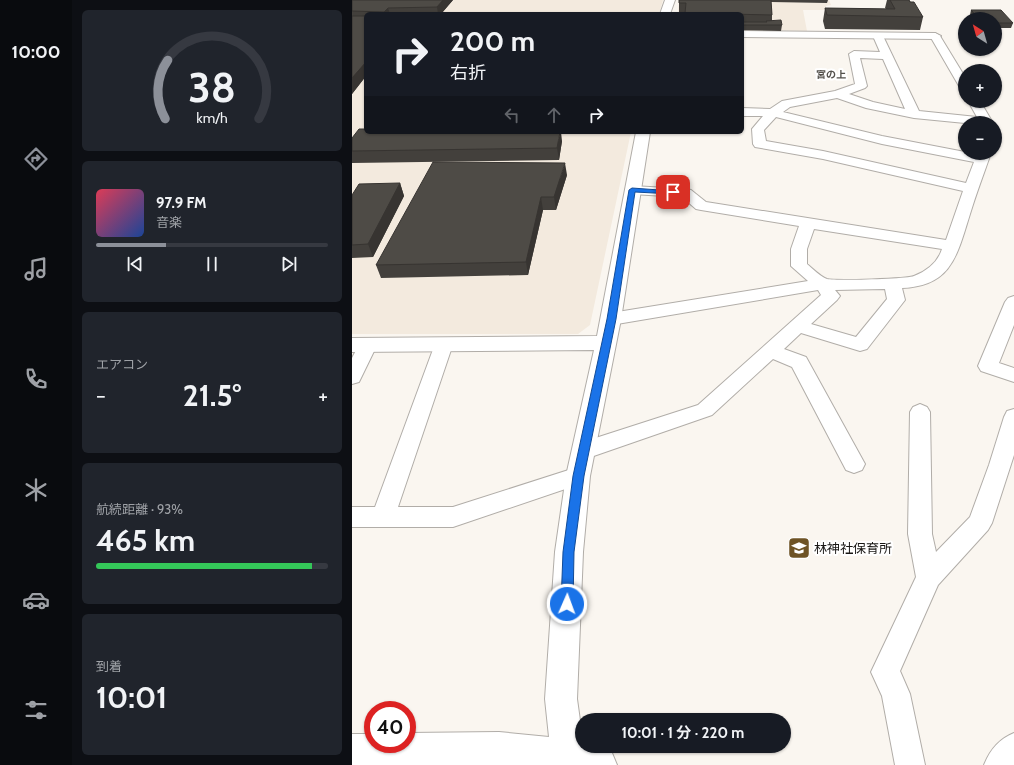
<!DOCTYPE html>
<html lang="ja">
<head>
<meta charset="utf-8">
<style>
  :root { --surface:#171b24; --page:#20242c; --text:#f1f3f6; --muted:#9ea1a6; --line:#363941; --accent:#8c9099 }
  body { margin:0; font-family:Cabin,"Noto Sans JP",sans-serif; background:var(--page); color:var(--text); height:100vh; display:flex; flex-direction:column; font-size:15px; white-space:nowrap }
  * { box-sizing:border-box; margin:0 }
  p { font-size:13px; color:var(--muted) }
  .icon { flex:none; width:22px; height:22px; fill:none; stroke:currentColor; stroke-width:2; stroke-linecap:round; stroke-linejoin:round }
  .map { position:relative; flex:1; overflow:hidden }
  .panel { display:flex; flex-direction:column; gap:10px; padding:10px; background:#0d0f14; width:280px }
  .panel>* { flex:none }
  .top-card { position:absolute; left:12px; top:12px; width:380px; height:122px; border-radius:6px; box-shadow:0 1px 3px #0004; background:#171b24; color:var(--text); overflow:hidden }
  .needle { width:26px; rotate:323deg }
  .controls { position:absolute; left:606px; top:12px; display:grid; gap:8px }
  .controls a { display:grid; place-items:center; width:44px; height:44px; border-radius:50%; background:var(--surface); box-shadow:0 1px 3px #0004; font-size:20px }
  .speed { position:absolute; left:12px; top:701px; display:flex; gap:8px; font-size:20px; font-weight:700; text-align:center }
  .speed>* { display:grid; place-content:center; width:52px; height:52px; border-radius:50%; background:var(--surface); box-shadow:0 1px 3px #0004; line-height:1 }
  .speed .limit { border:6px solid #d22; background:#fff; color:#111 }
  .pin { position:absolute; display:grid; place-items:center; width:34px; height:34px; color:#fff; margin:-17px; border-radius:8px; box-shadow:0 2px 6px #0006 }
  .me { position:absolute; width:44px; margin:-22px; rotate:2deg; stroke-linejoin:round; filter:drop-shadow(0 0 3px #0008) }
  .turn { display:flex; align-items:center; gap:14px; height:84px; padding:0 20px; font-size:18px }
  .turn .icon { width:52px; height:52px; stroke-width:2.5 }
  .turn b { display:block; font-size:28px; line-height:34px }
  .lanes { display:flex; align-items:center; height:38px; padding:0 20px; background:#0003; justify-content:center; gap:20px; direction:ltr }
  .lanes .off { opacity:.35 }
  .big { font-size:30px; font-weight:700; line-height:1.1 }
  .panel .widget { flex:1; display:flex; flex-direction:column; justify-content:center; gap:6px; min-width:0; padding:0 14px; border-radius:6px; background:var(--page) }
  .panel .dial { align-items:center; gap:0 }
  .dial svg { height:104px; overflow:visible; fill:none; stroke:var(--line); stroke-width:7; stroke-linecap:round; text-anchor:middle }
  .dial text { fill:var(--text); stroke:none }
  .song { display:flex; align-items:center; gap:12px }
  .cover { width:48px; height:48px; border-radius:6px; background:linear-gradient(135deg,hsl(350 70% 55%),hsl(220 70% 35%)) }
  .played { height:4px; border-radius:2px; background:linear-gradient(90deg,var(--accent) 30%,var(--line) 30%) }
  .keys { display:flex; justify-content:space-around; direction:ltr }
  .heat { display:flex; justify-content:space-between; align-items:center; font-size:22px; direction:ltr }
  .charge { height:6px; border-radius:3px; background:linear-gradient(90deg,#34c759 93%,var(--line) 0) }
  .trip { position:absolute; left:223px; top:713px; width:216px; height:40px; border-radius:20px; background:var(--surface); box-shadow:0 1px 3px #0004; font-weight:700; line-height:40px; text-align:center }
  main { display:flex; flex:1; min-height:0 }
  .dock { display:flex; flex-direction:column; width:72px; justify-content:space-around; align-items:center; background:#090b0e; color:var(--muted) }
  .dock .icon { width:28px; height:28px }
  .dock .active { color:var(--accent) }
  .dock b { font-size:18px; color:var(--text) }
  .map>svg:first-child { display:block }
  .built { fill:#f3eade }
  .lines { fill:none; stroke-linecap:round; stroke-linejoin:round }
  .street-casing { stroke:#b1ada8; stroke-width:2 }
  .secondary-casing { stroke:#b1ada8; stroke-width:2 }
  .street { fill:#fff; fill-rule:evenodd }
  .secondary { fill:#fff; fill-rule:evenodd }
  .wall { fill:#43403c }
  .shaded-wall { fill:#373431 }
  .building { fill:#4e4b46; stroke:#373431 }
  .route { fill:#1a73e8; stroke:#114b97 }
  .labels { text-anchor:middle; stroke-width:4; stroke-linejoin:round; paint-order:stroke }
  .far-neighbourhood-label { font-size:10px; font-weight:bold; fill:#54514c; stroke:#fff }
  .near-poi-label { font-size:13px; fill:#181614; stroke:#fff; text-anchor:start }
</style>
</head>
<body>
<main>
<nav class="dock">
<b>10:00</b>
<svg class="icon active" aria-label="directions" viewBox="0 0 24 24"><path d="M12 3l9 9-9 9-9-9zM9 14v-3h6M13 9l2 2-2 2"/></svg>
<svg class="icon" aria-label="music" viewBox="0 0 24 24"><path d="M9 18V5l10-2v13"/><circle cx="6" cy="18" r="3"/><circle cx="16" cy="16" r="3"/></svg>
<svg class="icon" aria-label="phone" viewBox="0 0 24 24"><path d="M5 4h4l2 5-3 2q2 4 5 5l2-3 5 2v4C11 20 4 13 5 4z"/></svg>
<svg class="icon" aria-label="climate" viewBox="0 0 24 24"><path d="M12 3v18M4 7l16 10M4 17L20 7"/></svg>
<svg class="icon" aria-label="car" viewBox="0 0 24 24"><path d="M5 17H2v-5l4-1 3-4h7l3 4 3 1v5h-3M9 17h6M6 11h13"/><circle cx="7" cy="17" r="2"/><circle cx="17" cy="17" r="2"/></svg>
<svg class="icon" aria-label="filters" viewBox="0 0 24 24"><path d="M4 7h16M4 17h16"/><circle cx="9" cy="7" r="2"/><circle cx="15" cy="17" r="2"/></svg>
</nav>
<section class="panel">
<div class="widget dial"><svg viewBox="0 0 100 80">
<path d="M14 69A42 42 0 1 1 86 69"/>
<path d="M14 69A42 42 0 0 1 16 24" stroke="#8c9099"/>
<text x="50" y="56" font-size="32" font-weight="700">38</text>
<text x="50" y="72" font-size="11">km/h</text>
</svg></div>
<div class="widget">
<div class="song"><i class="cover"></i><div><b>97.9 FM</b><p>音楽</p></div></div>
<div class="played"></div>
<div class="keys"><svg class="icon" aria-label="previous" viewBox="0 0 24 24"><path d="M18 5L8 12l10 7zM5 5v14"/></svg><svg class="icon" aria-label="pause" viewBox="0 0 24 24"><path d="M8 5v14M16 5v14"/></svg><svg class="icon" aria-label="next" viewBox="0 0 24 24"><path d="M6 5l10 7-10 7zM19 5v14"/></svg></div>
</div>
<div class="widget"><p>エアコン</p>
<div class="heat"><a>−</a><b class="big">21.5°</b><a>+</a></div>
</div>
<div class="widget"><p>航続距離 · 93%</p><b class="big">465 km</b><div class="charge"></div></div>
<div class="widget"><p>到着</p><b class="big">10:01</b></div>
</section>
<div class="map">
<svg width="662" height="765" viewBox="0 0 662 765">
  <rect width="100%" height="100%" fill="#faf6f0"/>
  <path class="built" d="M 0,0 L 311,0 L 307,14 L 14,14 L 14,132 L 279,132 L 238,325 L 226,334 L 0,334 Z
    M 327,0 L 477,0 L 479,5 L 474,6 L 474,10 L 451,10 L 455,31 L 390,30 L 390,14 L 326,14 Z"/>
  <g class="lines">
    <g class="street-casing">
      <path id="street" d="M 526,33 L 531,36 L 567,111 L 625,117 L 616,101 L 628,101 L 641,123 L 613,123 L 562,118 L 514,108 L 485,98 L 438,107 L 431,112 L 530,136 L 613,152 L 613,153 L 639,153 C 632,173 624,194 618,214 C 605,255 600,286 550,288 L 553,300 L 515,349 L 508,351 L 449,333 L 432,349 L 454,357 L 513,464 L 510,470 L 502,473 L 494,470 L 440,367 L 421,359 L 360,415 L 233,459 L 225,456 L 222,450 L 225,444 L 346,405 L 469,295 L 466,290 L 259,325 L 253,323 L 250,319 L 253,315 L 259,313 L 456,281 L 439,266 L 439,249 L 447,226 L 349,210 L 344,209 L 330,197 L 280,194 L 275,193 L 273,190 L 275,187 L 280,186 L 334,189 L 339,190 L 354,202 L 594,240 L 611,191 L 471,159 L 403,147 L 401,144 L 400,129 L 411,116 L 390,116 L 390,108 L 418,109 L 430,101 L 483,91 L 503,84 L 497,54 L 502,51 L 528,52 L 521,36 ZM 508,58 L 531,59 L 553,109 L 521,102 L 497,94 L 513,88 L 515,86 ZM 424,117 L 530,144 L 622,162 L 614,183 L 471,151 L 414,141 L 412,130 ZM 462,229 L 590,249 C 586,262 575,271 562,276 C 555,279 484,281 475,279 C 469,277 461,269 455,264 L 455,249 ZM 533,289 L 535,299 L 504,337 L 459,324 L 485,300 L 488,296 L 483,290 Z
        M 583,33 L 588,36 L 613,77 L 613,89 L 609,88 L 607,86 L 578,36 Z
        M 662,296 L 662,325 L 647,363 L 662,368 L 662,382 L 629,371 L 626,366 L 653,302 L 656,298 Z
        M 92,338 L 99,340 L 101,344 L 46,507 L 101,507 L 226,467 L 234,470 L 237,476 L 234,482 L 101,527 L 0,527 L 0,507 L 23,507 L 83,344 L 85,340 Z
        M 16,339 L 23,341 L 25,345 L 7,382 L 0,384 L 0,358 L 9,341 Z
        M 568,404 L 575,407 L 578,412 L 580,534 L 584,552 L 618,517 L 637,465 L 652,417 L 655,411 L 662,409 L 662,455 L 640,523 L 636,530 L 586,585 L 548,671 L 558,694 L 573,765 L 543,765 L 530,696 L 519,672 L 564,577 L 556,534 L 558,412 L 561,407 Z
        M 662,733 L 662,765 L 632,765 C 638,750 647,739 662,733 Z"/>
    </g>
    <g class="secondary-casing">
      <path id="secondary" d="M 313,0 L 323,0 L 318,14 L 308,14 Z
        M 390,31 L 583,33 L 589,36 L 583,39 L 390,37 Z
        M 284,132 L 298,132 L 269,319 L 238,476 L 231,552 L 225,699 L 230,735 L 230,746 L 242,746 L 260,753 L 265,765 L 0,765 L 0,734 L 21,734 L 21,744 L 55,744 L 55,733 L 147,732 L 197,737 L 193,699 L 203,552 L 214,476 L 242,350 L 0,352 L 0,338 L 245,336 Z"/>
    </g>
    <use href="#street" class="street"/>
    <use href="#secondary" class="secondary"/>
  </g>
  <path class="wall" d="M 0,0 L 101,0 L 89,14 L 14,14 L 14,76 L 0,94 Z
    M 327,0 L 476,0 L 475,3 L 419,2 L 420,15 L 420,21 L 430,25 L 429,31 L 390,30 L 390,14 L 333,14 L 333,13 L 327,13 Z
    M 535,0 L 557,0 L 571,17 L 568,30 L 473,29 L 471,21 L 473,8 L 534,9 L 533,8 Z
    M 619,10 L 661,23 L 659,28 L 643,28 L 643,19 L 621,19 L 618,15 Z
    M 0,138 L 210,141 L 207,160 L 0,163 Z
    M 215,175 L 204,210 L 191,210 L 176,275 L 29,278 L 24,265 Z
    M 48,183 L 52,196 L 21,257 L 0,258 L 0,195 Z"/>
  <path class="shaded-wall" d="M 91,0 L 101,0 L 89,14 L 86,14 L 85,7 Z
    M 36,8 L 38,14 L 33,14 L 32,12 Z
    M 14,62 L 14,76 L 0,94 L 0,78 Z
    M 208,132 L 209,132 L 210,141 L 207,160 L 205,148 Z
    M 213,163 L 215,175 L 204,210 L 202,197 Z
    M 48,183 L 52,196 L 21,257 L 16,244 Z
    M 189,197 L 191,210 L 176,275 L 174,262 Z"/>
  <path class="building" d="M 0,0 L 91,0 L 85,7 L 36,8 L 32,12 L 0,11 Z
    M 327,0 L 419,0 L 420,15 L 333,13 L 334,3 L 327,3 Z
    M 538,0 L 557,0 L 558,2 L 562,2 L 571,17 L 475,15 L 473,8 L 543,9 Z
    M 619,10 L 649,10 L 661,23 L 643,23 L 643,19 L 627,19 Z
    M 0,16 L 14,16 L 14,62 L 0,78 Z
    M 429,20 L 430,25 L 390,25 L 390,22 L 415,22 L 414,21 Z
    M 7,129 L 14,129 L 14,132 L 208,132 L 205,148 L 0,151 L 0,138 Z
    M 81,162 L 213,163 L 202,197 L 189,197 L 174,262 L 24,265 Z
    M 48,183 L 16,244 L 0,245 L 0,195 L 7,184 Z"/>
  <path class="route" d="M 280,188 L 321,191 L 324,192 L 321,194 L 283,192 L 264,319 L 232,476 L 222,552 L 221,604 L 219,608 L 215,609 L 210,608 L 209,604 L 211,552 L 221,476 L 255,319 L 277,190 Z"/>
  <defs>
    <g id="school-square" transform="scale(1.15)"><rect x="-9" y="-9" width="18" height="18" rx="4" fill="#6e5325" stroke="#fff"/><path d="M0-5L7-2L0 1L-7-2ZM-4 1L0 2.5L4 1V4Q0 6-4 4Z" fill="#fff"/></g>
  </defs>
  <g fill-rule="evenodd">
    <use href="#school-square" x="447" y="548"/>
  </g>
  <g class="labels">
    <g class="far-neighbourhood-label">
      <text x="479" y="78">宮の上</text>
    </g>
    <g class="near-poi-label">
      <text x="462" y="553">林神社保育所</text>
    </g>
  </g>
</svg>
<div class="controls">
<a><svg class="needle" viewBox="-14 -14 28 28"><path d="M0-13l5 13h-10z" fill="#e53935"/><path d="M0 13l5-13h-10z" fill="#9ea1a6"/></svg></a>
<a>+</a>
<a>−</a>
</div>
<div class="speed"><div class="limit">40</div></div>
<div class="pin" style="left:321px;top:192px;background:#d93025"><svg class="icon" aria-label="arrive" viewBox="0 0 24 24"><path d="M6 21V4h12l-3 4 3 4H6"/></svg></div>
<svg class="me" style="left:215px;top:604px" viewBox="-20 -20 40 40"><circle r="17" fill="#1a73e8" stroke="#fff" stroke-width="3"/><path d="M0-11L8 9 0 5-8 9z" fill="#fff"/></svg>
<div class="trip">10:01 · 1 分 · 220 m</div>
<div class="top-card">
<div class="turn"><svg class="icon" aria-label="right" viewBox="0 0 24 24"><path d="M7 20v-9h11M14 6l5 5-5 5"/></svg><div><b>200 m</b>右折</div></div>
<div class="lanes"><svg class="icon off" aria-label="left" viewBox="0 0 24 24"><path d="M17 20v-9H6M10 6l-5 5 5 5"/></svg><svg class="icon off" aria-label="ahead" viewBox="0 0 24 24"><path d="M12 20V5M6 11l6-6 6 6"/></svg><svg class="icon" aria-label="right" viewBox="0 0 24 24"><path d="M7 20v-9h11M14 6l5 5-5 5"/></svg></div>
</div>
</div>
</main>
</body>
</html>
